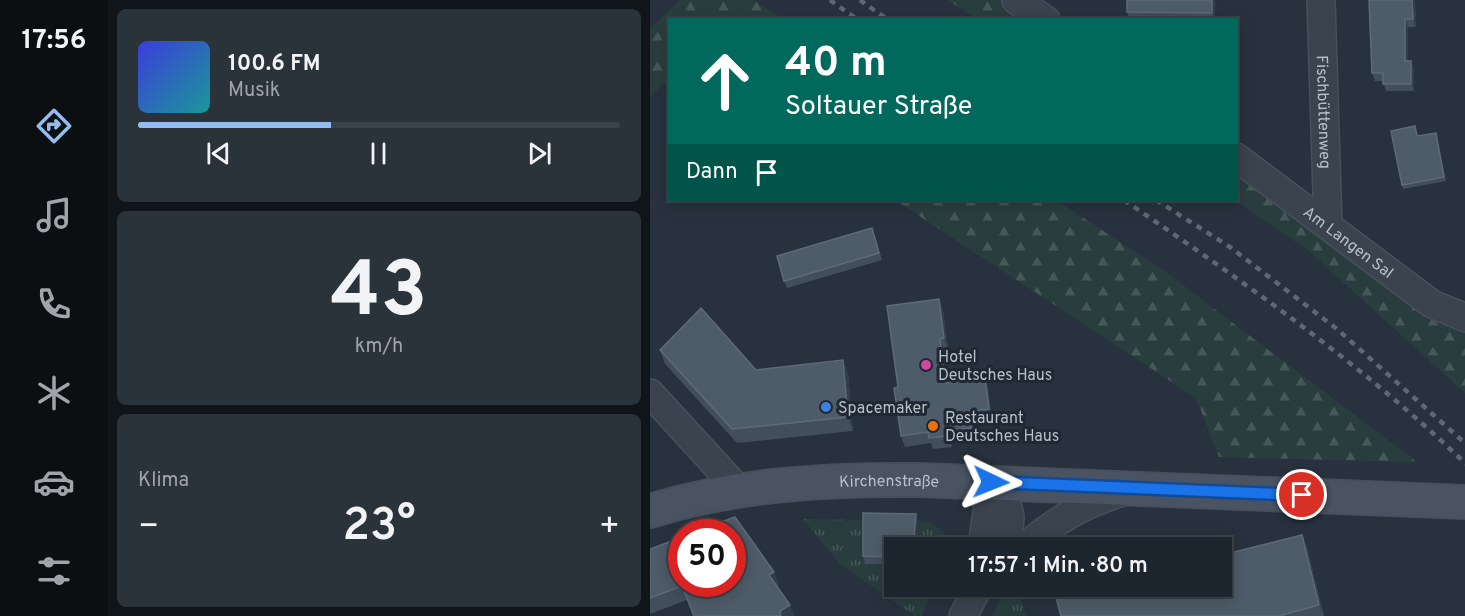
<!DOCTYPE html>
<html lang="de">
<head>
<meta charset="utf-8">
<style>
  :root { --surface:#1d262e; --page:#2a323a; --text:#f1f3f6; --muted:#a0a5aa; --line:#3b434a; --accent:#93bcf1 }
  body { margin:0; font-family:Overpass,sans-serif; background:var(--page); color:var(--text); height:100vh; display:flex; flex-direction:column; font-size:22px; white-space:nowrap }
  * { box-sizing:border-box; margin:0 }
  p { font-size:20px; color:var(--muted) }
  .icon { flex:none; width:33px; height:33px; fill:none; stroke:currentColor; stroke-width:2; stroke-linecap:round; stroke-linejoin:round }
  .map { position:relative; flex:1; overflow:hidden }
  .details { display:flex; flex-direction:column; gap:9px; padding:9px; background:#101519; width:542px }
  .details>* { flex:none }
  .hud { position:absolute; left:18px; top:18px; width:570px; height:183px; border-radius:0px; box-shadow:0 3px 15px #0003,0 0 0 2px var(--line); background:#00695c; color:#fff; overflow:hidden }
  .speed { position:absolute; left:18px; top:519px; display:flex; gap:12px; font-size:30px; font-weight:700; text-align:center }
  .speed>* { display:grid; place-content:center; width:78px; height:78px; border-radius:50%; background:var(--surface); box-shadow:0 3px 15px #0003,0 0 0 2px var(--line); line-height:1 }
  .speed .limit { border:9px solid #d22; background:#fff; color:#111 }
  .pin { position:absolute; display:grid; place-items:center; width:51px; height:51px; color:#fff; margin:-26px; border:3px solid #fff; border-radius:50%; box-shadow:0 2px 6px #0007 }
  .me { position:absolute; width:66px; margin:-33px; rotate:92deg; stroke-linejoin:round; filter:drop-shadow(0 0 4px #0008) }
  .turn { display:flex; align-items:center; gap:21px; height:126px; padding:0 18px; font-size:27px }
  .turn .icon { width:78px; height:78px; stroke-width:2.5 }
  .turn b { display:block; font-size:42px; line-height:51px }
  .then { display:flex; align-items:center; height:57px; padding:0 18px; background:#0003; gap:12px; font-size:22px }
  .big { font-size:45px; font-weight:600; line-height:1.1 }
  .details .widget { flex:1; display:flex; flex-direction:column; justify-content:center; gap:9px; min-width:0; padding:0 21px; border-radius:9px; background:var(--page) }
  .details .dial { align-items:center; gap:0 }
  .dial b { font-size:78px; line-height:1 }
  .song { display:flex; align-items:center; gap:18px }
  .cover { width:72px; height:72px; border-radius:9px; background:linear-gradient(135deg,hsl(240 70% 55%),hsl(180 70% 35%)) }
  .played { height:6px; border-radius:3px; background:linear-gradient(90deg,var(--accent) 40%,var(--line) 40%) }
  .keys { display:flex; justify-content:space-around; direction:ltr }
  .heat { display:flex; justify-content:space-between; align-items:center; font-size:33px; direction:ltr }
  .trip { position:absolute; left:234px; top:537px; width:348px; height:60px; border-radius:0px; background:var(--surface); box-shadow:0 3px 15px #0003,0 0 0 2px var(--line); font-weight:600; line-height:60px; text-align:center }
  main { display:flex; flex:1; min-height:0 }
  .dock { display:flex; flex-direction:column; width:108px; justify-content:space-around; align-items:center; background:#0c0f12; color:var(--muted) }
  .dock .icon { width:42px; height:42px }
  .dock .on { color:var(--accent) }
  .dock b { font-size:27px; color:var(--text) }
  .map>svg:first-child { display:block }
  .grass { fill:url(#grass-tufts) }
  .forest { fill:url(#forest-firs) }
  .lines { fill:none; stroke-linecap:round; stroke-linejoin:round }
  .minor-casing { stroke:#474f5a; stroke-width:30 }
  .secondary-casing { stroke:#474f5a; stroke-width:36 }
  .minor { stroke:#3a434e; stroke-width:27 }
  .secondary { stroke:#495361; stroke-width:33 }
  .rail { stroke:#5d6875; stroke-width:4.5; stroke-dasharray:6 6; stroke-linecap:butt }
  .wall { fill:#424e5c }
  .shaded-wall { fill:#323e4b }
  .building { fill:#4e5b68; stroke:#5f6a77; stroke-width:1.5 }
  .route-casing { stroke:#114b97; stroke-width:15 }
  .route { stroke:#1a73e8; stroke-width:10 }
  .hotel-dot { fill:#d1479c; stroke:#1f2833; stroke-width:2 }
  .shop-dot { fill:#3f7fe0; stroke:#1f2833; stroke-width:2 }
  .food-dot { fill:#e8710a; stroke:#1f2833; stroke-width:2 }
  .labels { text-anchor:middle; stroke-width:6; stroke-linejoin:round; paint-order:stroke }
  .street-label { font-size:16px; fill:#b7bfc9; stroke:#1f2833 }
  .poi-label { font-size:16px; fill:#b7bfc9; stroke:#1f2833; text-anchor:start }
</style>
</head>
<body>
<main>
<nav class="dock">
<b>17:56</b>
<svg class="icon on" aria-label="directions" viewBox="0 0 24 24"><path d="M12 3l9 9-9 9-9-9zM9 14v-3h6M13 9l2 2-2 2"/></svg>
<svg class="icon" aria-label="music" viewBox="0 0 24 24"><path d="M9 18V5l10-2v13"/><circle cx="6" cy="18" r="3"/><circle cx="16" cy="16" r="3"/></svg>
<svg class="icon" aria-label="phone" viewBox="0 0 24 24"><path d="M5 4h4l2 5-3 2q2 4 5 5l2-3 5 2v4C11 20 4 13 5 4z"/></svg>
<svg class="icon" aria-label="climate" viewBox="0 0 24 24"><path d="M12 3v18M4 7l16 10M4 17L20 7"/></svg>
<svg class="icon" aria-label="car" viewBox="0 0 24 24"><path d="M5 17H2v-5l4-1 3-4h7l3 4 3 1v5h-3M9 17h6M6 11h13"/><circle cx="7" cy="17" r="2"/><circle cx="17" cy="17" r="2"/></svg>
<svg class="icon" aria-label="filters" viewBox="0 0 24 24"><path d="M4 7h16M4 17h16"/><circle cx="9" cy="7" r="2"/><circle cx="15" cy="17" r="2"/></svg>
</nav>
<section class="details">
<div class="widget">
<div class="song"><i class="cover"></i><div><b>100.6 FM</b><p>Musik</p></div></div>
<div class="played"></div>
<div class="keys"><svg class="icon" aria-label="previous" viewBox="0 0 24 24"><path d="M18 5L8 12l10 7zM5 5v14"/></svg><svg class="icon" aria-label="pause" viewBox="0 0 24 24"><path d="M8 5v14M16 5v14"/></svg><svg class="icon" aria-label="next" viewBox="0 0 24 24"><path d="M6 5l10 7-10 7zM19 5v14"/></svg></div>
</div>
<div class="widget dial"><b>43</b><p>km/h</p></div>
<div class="widget"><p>Klima</p>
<div class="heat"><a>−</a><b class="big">23°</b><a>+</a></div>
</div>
</section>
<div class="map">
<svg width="816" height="616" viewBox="0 0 816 616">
  <defs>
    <pattern id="grass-tufts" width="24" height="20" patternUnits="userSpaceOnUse" patternTransform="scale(1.5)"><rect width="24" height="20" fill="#293d3f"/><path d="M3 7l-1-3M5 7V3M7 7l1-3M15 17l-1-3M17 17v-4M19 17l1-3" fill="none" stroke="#465759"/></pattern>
    <pattern id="forest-firs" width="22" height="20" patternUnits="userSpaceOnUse" patternTransform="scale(1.5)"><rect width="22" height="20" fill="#293d3f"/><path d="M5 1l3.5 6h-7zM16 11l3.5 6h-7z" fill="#465759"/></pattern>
  </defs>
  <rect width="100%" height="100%" fill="#27323e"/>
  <path class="grass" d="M 153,519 L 216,520 L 244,564 L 244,586 L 283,587 L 272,616 L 265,616 L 190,564 Z
    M 268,522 L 282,523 L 295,534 L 296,547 L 267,548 Z
    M 356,587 L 368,587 L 376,616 L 343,616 Z"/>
  <path class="forest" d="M 30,0 L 103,0 L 133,19 L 20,20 L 19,79 L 0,97 L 0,29 Z
    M 298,0 L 366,0 L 396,19 L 326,19 Z
    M 587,157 L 782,304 L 815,333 L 815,393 L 659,251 L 585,200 Z
    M 245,200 L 406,200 L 513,270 L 767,462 L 569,457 L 546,398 Z"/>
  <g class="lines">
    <g class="minor-casing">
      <g id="minor">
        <path d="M 366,0 L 396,20"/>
        <path id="s1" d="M 671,0 L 678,226"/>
        <path id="s2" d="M 586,157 L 782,304 L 816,318"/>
        <path d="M 0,393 L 88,489"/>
        <path d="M 341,482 C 362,507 366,519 351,548"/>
        <path d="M 332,548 L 341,482"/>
        <path d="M 373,548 C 405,521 433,504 473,492"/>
        <path d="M 313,616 L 329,586"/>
      </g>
    </g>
    <g class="secondary-casing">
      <g id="secondary">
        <path id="s3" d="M 0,511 C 88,484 178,479 269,480 L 816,502"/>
      </g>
    </g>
    <use href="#minor" class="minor"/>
    <use href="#secondary" class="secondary"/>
    <path class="rail" d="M 180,0 L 208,20
      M 210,0 L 238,20
      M 474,200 C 592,281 712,364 816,464
      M 506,200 L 580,247 L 687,329 L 816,444"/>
  </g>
  <path class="wall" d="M 468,0 L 565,0 L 565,20 L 480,20 L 477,12 L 477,0 Z
    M 765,0 L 766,27 L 758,27 L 758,61 L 761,61 L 764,69 L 764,91 L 736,91 L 733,81 L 725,81 L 722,73 Z
    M 765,126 L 767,136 L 787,137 L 796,181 L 753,189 L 752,185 Z
    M 225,236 L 232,260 L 137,288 L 134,281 Z
    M 293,310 L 298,349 L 294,350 L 298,382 L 335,378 L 338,388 L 342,420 L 323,422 L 325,439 L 302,442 L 302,447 L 283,449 L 281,443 L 255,447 L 251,436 Z
    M 10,350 L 106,370 L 198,373 L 203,431 L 87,443 L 15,364 Z
    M 266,514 L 268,522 L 244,548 L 244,564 L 215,564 L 213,556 Z
    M 652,535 L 657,548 L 674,616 L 411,616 L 572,586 Z
    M 0,549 L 129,586 L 127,587 L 140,605 L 144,616 L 43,616 L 37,600 L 0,614 Z"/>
  <path class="shaded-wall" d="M 562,0 L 565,0 L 565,20 L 562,13 Z
    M 762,0 L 765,0 L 766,27 L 763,19 Z
    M 755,19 L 758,27 L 758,68 L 755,61 Z
    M 761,61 L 764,69 L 764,91 L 761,84 Z
    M 289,299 L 293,310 L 298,349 L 294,338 Z
    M 290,339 L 294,350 L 300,394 L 296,383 Z
    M 193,360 L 198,373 L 203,431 L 198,417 Z
    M 335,378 L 338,388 L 342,420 L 339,409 Z
    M 319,411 L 323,422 L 325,439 L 321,428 Z
    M 298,431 L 302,442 L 302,447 L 298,436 Z
    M 266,514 L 268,522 L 267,548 L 263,548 Z
    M 652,535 L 657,548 L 673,616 L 669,605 Z
    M 124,572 L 129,586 L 124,589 L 119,575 Z
    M 140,605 L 144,616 L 131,616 L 130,611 Z"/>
  <path class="building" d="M 477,0 L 562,0 L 562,13 L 477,12 Z
    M 719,0 L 762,0 L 763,19 L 755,19 L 755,61 L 761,61 L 761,84 L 733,84 L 733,73 L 722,73 Z
    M 765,126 L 767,136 L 786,133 L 794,177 L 752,185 L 741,131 Z
    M 222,228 L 229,253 L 134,281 L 127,256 Z
    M 289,299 L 294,338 L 290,339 L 296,383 L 335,378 L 339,409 L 319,411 L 321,428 L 298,431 L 298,436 L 279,438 L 278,432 L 251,436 L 244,388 L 248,387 L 237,306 Z
    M 51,308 L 106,370 L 193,360 L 198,417 L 82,429 L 10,350 Z
    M 213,513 L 266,514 L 263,548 L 244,548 L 244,557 L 213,556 Z
    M 85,517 L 124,572 L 119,575 L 140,605 L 130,611 L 131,616 L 44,616 L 32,586 L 0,598 L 0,549 L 32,537 L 32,584 L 82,584 L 82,532 L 44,532 Z
    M 652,535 L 669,605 L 632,615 L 633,616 L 411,616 L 403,586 L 572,586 L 572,555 Z
    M 479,540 L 481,548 L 448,548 Z"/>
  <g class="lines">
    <g class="route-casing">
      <path id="route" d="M 341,482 L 652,495"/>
    </g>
    <use href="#route" class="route"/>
  </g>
  <circle class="hotel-dot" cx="276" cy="365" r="6"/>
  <circle class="shop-dot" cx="176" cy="407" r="6"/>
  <circle class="food-dot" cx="283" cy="426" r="6"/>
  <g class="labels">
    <g class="street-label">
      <text dy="6" stroke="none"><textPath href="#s1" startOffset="112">Fischbüttenweg</textPath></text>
      <text dy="6" stroke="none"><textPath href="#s2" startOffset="141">Am Langen Sal</textPath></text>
      <text dy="6" stroke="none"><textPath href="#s3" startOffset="242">Kirchenstraße</textPath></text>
    </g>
    <g class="poi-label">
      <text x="288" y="362">Hotel<tspan x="288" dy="18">Deutsches Haus</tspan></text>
      <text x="188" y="413">Spacemaker</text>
      <text x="295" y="423">Restaurant<tspan x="295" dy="18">Deutsches Haus</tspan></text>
    </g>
  </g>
</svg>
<div class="speed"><div class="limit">50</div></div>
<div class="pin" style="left:652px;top:495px;background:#d93025"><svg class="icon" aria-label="arrive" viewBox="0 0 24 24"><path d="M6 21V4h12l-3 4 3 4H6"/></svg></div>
<svg class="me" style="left:341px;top:482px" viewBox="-20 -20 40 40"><path d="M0-17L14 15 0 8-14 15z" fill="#1a73e8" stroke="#fff" stroke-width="4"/></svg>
<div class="trip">17:57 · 1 Min. · 80 m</div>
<div class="hud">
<div class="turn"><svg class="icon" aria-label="ahead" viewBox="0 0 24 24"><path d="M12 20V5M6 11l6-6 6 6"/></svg><div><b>40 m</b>Soltauer Straße</div></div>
<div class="then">Dann<svg class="icon" aria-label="arrive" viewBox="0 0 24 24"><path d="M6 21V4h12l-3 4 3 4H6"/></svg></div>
</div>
</div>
</main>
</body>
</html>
